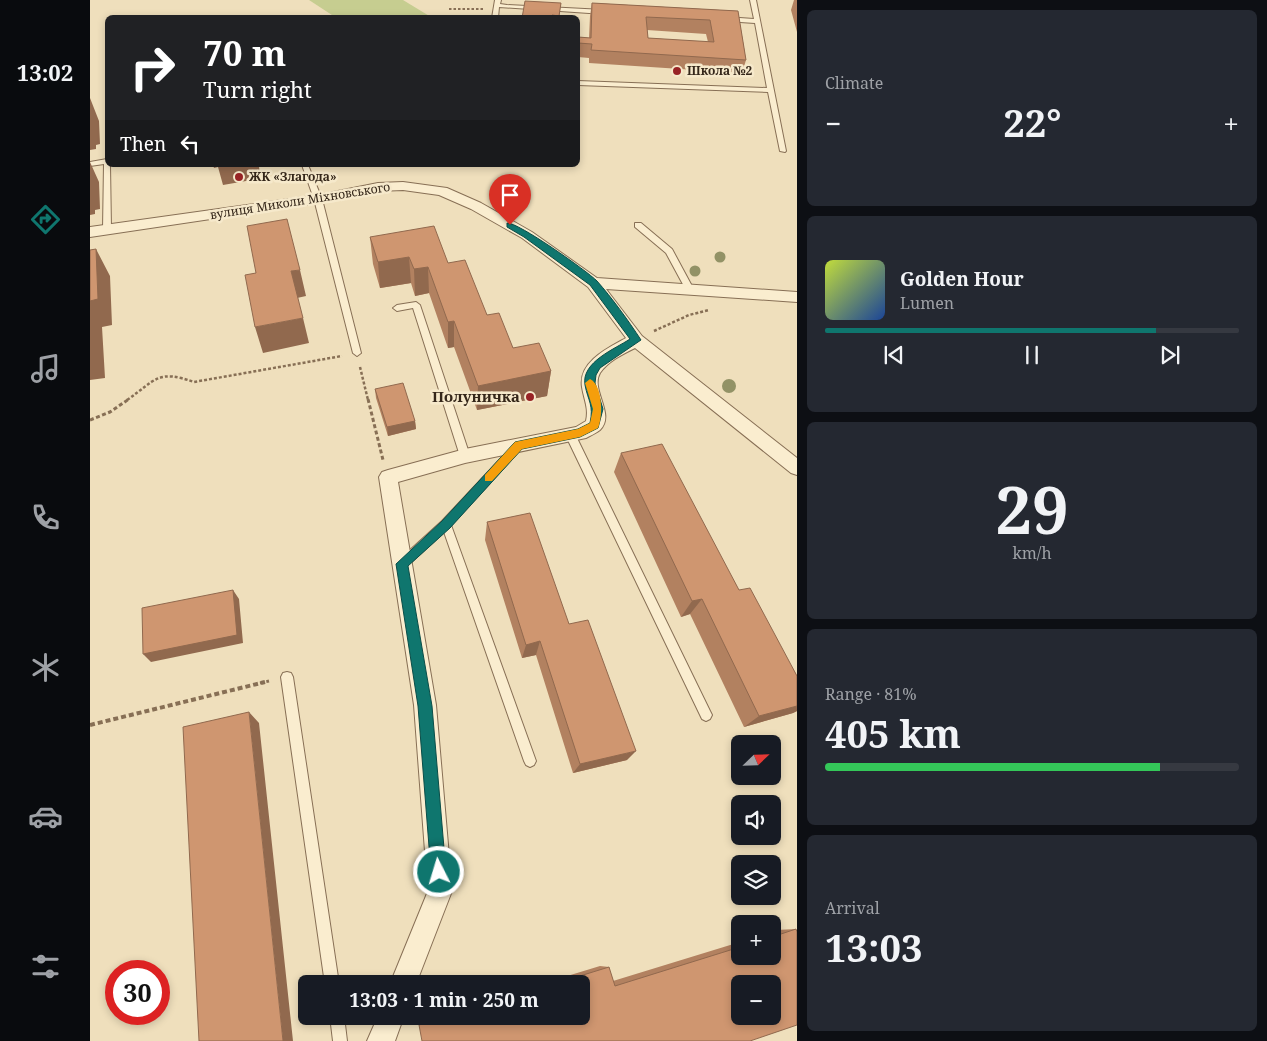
<!DOCTYPE html>
<html lang="en">
<head>
<meta charset="utf-8">
<style>
  :root { --surface:#171b24; --page:#242831; --text:#f1f3f6; --muted:#9ea1a6; --line:#363941; --accent:#0f766e }
  body { margin:0; font-family:"Noto Serif",serif; background:var(--page); color:var(--text); height:100vh; display:flex; flex-direction:column; font-size:19px; white-space:nowrap }
  * { box-sizing:border-box; margin:0 }
  p { font-size:16px; color:var(--muted) }
  .icon { flex:none; width:28px; height:28px; fill:none; stroke:currentColor; stroke-width:2; stroke-linecap:round; stroke-linejoin:round }
  .map { position:relative; flex:1; overflow:hidden }
  .details { display:flex; flex-direction:column; gap:10px; padding:10px; background:#0d0f14; width:470px }
  .details>* { flex:none }
  .banner { position:absolute; left:15px; top:15px; width:475px; height:152px; border-radius:8px; box-shadow:0 2px 8px #0003; background:#202124; color:#fff; overflow:hidden }
  .needle { width:32px; rotate:67deg }
  .tools { position:absolute; left:641px; top:735px; display:grid; gap:10px }
  .tools a { display:grid; place-items:center; width:50px; height:50px; border-radius:8px; background:var(--surface); box-shadow:0 2px 8px #0003; font-size:25px }
  .speed { position:absolute; left:15px; top:960px; display:flex; gap:10px; font-size:25px; font-weight:700; text-align:center }
  .speed>* { display:grid; place-content:center; width:65px; height:65px; border-radius:50%; background:var(--surface); box-shadow:0 2px 8px #0003; line-height:1 }
  .speed .limit { border:8px solid #d22; background:#fff; color:#111 }
  .pin { position:absolute; display:grid; place-items:center; width:42px; height:42px; color:#fff; margin:-51px -21px; border-radius:50% 50% 50% 0; rotate:-45deg; box-shadow:0 0 5px #0007 }
  .pin .icon { rotate:45deg }
  .me { position:absolute; width:55px; margin:-28px; rotate:355deg; stroke-linejoin:round; filter:drop-shadow(0 0 4px #0008) }
  .turn { display:flex; align-items:center; gap:18px; height:105px; padding:0 15px; font-size:22px }
  .turn .icon { width:65px; height:65px; stroke-width:2.5 }
  .turn b { display:block; font-size:35px; line-height:42px }
  .then { display:flex; align-items:center; height:48px; padding:0 15px; background:#0003; gap:10px; font-size:19px }
  .big { font-size:38px; font-weight:700; line-height:1.1 }
  .details .card { flex:1; display:flex; flex-direction:column; justify-content:center; gap:8px; min-width:0; padding:0 18px; border-radius:8px; background:var(--page) }
  .details .dial { align-items:center; gap:0 }
  .dial b { font-size:65px; line-height:1 }
  .song { display:flex; align-items:center; gap:15px }
  .cover { width:60px; height:60px; border-radius:8px; background:linear-gradient(135deg,hsl(70 70% 55%),hsl(220 70% 35%)) }
  .played { height:5px; border-radius:2px; background:linear-gradient(90deg,var(--accent) 80%,var(--line) 80%) }
  .keys { display:flex; justify-content:space-around; direction:ltr }
  .heat { display:flex; justify-content:space-between; align-items:center; font-size:28px; direction:ltr }
  .charge { height:8px; border-radius:4px; background:linear-gradient(90deg,#34c759 81%,var(--line) 0) }
  .trip { position:absolute; left:208px; top:975px; width:292px; height:50px; border-radius:8px; background:var(--surface); box-shadow:0 2px 8px #0003; font-weight:700; line-height:50px; text-align:center }
  main { display:flex; flex:1; min-height:0 }
  .tab-bar { display:flex; flex-direction:column; width:90px; justify-content:space-around; align-items:center; background:#090b0e; color:var(--muted) }
  .tab-bar .icon { width:35px; height:35px }
  .tab-bar .on { color:var(--accent) }
  .tab-bar b { font-size:22px; color:var(--text) }
  .map>svg:first-child { display:block }
  .green { fill:#c6cd90 }
  .lines { fill:none; stroke-linecap:round; stroke-linejoin:round }
  .service-casing { stroke:#876f55; stroke-width:2 }
  .minor-casing { stroke:#876f55; stroke-width:2 }
  .path-far3 { stroke:#876f55; stroke-width:2; stroke-dasharray:2.5 2; stroke-linecap:butt }
  .path-far2 { stroke:#876f55; stroke-width:2.5; stroke-dasharray:3 2; stroke-linecap:butt }
  .path-far1 { stroke:#876f55; stroke-width:3; stroke-dasharray:4 2.5; stroke-linecap:butt }
  .path { stroke:#876f55; stroke-width:4; stroke-dasharray:5 3; stroke-linecap:butt }
  .service { fill:#faedcf; fill-rule:evenodd }
  .minor { fill:#faedcf; fill-rule:evenodd }
  .tree { fill:#929266 }
  .wall { fill:#b28160; fill-rule:evenodd }
  .shaded-wall { fill:#91694e }
  .building { fill:#cf9670; stroke:#91694e; fill-rule:evenodd }
  .route { fill:#0f766e; stroke:#0a4d48 }
  .slow { fill:#f59e0b }
  .poi-dot { fill:#982325; stroke:#f6e9cb; stroke-width:2 }
  .labels { text-anchor:middle; stroke-width:5; stroke-linejoin:round; paint-order:stroke }
  .far-poi-label { font-size:12px; font-weight:bold; fill:#35271a; stroke:#f6e9cb; text-anchor:start }
  .far-street-label { font-size:12px; fill:#35271a; stroke:#f6e9cb }
  .poi-label { font-size:15px; font-weight:bold; fill:#35271a; stroke:#f6e9cb; text-anchor:end }
</style>
</head>
<body>
<main>
<nav class="tab-bar">
<b>13:02</b>
<svg class="icon on" aria-label="directions" viewBox="0 0 24 24"><path d="M12 3l9 9-9 9-9-9zM9 14v-3h6M13 9l2 2-2 2"/></svg>
<svg class="icon" aria-label="music" viewBox="0 0 24 24"><path d="M9 18V5l10-2v13"/><circle cx="6" cy="18" r="3"/><circle cx="16" cy="16" r="3"/></svg>
<svg class="icon" aria-label="phone" viewBox="0 0 24 24"><path d="M5 4h4l2 5-3 2q2 4 5 5l2-3 5 2v4C11 20 4 13 5 4z"/></svg>
<svg class="icon" aria-label="climate" viewBox="0 0 24 24"><path d="M12 3v18M4 7l16 10M4 17L20 7"/></svg>
<svg class="icon" aria-label="car" viewBox="0 0 24 24"><path d="M5 17H2v-5l4-1 3-4h7l3 4 3 1v5h-3M9 17h6M6 11h13"/><circle cx="7" cy="17" r="2"/><circle cx="17" cy="17" r="2"/></svg>
<svg class="icon" aria-label="filters" viewBox="0 0 24 24"><path d="M4 7h16M4 17h16"/><circle cx="9" cy="7" r="2"/><circle cx="15" cy="17" r="2"/></svg>
</nav>
<div class="map">
<svg width="707" height="1041" viewBox="0 0 707 1041">
  <rect width="100%" height="100%" fill="#efdfbc"/>
  <path class="green" d="M 219,0 L 313,0 L 341,17 L 245,17 Z"/>
  <g class="lines">
    <g class="service-casing">
      <path id="service" d="M 405,0 L 411,0 L 410,4 L 417,5 L 514,10 L 517,12 L 514,14 L 409,7 L 408,18 L 402,18 Z
        M 660,0 L 666,0 L 696,151 L 695,152 L 690,151 L 678,92 L 488,85 L 488,81 L 677,88 L 665,23 L 635,21 L 632,19 L 635,17 L 664,19 Z
        M 17,159 L 18,165 L 20,165 L 21,229 L 17,231 L 13,229 L 14,164 L 0,166 L 0,162 Z
        M 212,165 L 218,165 L 232,199 L 271,353 L 267,356 L 263,353 L 224,199 Z
        M 545,223 L 551,223 L 582,249 L 603,288 L 602,290 L 596,290 L 576,253 L 545,227 Z
        M 326,302 L 330,305 L 380,456 L 375,460 L 370,456 L 323,308 L 307,311 L 303,308 L 307,305 Z
        M 480,430 L 485,434 L 620,711 L 622,715 L 620,719 L 616,721 L 612,719 L 475,434 Z
        M 429,441 L 434,445 L 432,448 L 361,525 L 446,761 L 444,765 L 440,767 L 436,765 L 434,761 L 354,532 L 316,567 L 312,569 L 308,567 L 307,564 L 308,561 L 352,521 L 426,442 Z
        M 197,672 L 201,673 L 203,677 L 249,984 L 235,984 L 191,677 L 193,673 Z
        M 240,1016 L 254,1016 L 257,1041 L 243,1041 Z"/>
    </g>
    <g class="minor-casing">
      <path id="minor" d="M 313,182 L 357,188 L 391,203 L 442,232 L 507,278 L 707,292 L 707,302 L 516,289 L 552,336 L 707,458 L 707,475 L 701,473 L 545,348 C 533,354 518,361 510,373 C 500,390 526,414 510,430 C 506,433 500,436 496,438 L 375,463 L 308,482 L 346,705 L 362,891 L 326,984 L 300,984 L 338,891 L 324,705 L 289,477 L 292,472 L 298,470 L 375,449 L 486,427 L 496,421 C 499,408 494,400 492,387 C 488,362 518,348 536,338 L 498,287 L 432,238 L 381,209 L 349,195 L 313,190 L 288,191 L 228,203 L 0,237 L 0,227 L 228,195 L 288,183 Z
        M 288,1016 L 314,1016 L 305,1041 L 277,1041 Z"/>
    </g>
    <path class="path-far3" d="M 359,9 L 393,9"/>
    <path class="path-far2" d="M 564,331 L 599,315 L 619,310
      M 270,367 L 278,400
      M 37,400 C 66,380 67,369 104,382 L 252,356"/>
    <path class="path-far1" d="M 278,399 L 293,460
      M 0,420 L 20,412 L 39,399
      M 170,683 L 179,681"/>
    <path class="path" d="M 0,725 L 175,682"/>
    <use href="#service" class="service"/>
    <use href="#minor" class="minor"/>
  </g>
  <g class="tree">
    <circle cx="630" cy="257" r="5.5"/>
    <circle cx="605" cy="271" r="5.5"/>
    <circle cx="639" cy="386" r="7"/>
  </g>
  <path class="wall" d="M 704,0 L 707,0 L 707,32 L 701,10 Z
    M 471,3 L 469,18 L 432,18 Z
    M 502,3 L 648,11 L 656,60 L 652,73 L 499,63 L 499,58 L 488,57 L 488,37 L 499,38 L 500,16 ZM 557,30 L 616,34 L 618,42 L 558,38 Z
    M 280,237 L 358,263 L 397,315 L 423,348 L 461,371 L 457,396 L 387,410 L 364,347 L 358,348 L 339,293 L 325,296 L 321,283 L 290,288 L 283,264 Z
    M 285,389 L 325,421 L 326,429 L 298,436 L 286,398 Z
    M 531,453 L 649,590 L 707,676 L 707,711 L 703,713 L 654,727 L 600,614 L 591,617 L 524,472 Z
    M 397,522 L 479,624 L 537,760 L 483,773 L 446,655 L 432,658 L 395,540 Z
    M 706,929 L 707,1025 L 329,1025 L 331,1021 L 345,1016 L 491,1016 L 491,984 L 451,984 L 510,966 L 519,967 L 523,981 L 650,942 L 650,956 L 682,956 L 682,932 L 686,930 Z"/>
  <path class="shaded-wall" d="M 0,98 L 9,121 L 10,144 L 6,145 L 6,149 L 0,150 Z
    M 0,162 L 9,182 L 10,209 L 5,210 L 5,214 L 0,215 Z
    M 123,165 L 172,165 L 172,166 L 169,167 L 170,173 L 166,174 L 167,179 L 133,185 L 128,167 L 124,168 Z
    M 6,249 L 20,276 L 22,325 L 12,327 L 15,378 L 0,380 L 0,301 Z
    M 319,257 L 321,283 L 290,288 L 288,262 Z
    M 338,267 L 339,293 L 325,296 L 324,269 Z
    M 210,270 L 216,296 L 207,298 L 201,271 Z
    M 213,318 L 219,343 L 173,353 L 165,327 Z
    M 364,321 L 364,347 L 358,348 L 358,322 Z
    M 461,371 L 457,396 L 387,410 L 388,386 Z
    M 325,421 L 326,429 L 298,436 L 297,427 Z
    M 143,590 L 149,599 L 153,643 L 61,662 L 53,654 Z
    M 612,599 L 600,614 L 591,617 L 602,601 Z
    M 450,641 L 446,655 L 432,658 L 436,645 Z
    M 707,706 L 707,711 L 703,713 L 654,727 L 669,716 Z
    M 159,712 L 169,723 L 203,1041 L 193,1041 Z
    M 546,751 L 537,760 L 483,773 L 490,764 Z"/>
  <path class="building" d="M 435,1 L 471,3 L 469,16 L 462,15 L 462,18 L 432,18 Z
    M 502,3 L 648,11 L 656,60 L 501,50 L 502,44 L 488,43 L 488,37 L 501,38 ZM 556,17 L 620,20 L 624,42 L 558,38 Z
    M 197,219 L 210,270 L 201,271 L 213,318 L 165,327 L 155,275 L 166,273 L 157,226 Z
    M 344,226 L 358,263 L 375,260 L 397,315 L 409,313 L 423,348 L 449,343 L 461,371 L 388,386 L 364,321 L 358,322 L 338,267 L 324,269 L 319,257 L 288,262 L 280,237 Z
    M 6,249 L 8,299 L 0,301 L 0,250 Z
    M 313,383 L 325,421 L 297,427 L 285,389 Z
    M 572,444 L 649,590 L 660,588 L 707,676 L 707,706 L 669,716 L 612,599 L 602,601 L 531,453 Z
    M 440,513 L 479,624 L 498,620 L 546,751 L 490,764 L 450,641 L 436,645 L 397,522 Z
    M 143,590 L 147,635 L 53,654 L 52,608 Z
    M 159,712 L 193,1041 L 109,1041 L 93,727 Z
    M 706,929 L 707,932 L 707,1025 L 660,1041 L 332,1041 L 329,1025 L 358,1016 L 491,1016 L 491,984 L 464,984 L 519,967 L 525,986 L 650,947 L 650,956 L 682,956 L 682,937 ZM 650,984 L 682,984 L 682,1016 L 650,1016 Z"/>
  <path class="route" d="M 417,223 C 428,222 497,271 507,281 C 522,298 538,320 551,340 L 510,368 L 506,375 L 505,383 L 513,409 L 508,428 L 490,437 L 432,449 L 360,528 L 318,566 L 342,706 L 356,872 L 354,877 L 349,880 L 343,877 L 341,872 L 328,706 L 306,564 L 352,521 L 425,442 L 488,429 L 500,423 C 504,405 498,401 495,385 C 491,362 525,349 540,339 L 500,285 L 434,237 L 417,227 Z"/>
  <path class="slow" d="M 500,379 C 513,385 513,417 508,428 L 490,437 L 432,449 L 402,481 L 395,481 L 395,475 L 425,442 L 488,429 L 500,423 L 503,409 L 495,383 Z"/>
  <g class="poi-dot">
    <circle cx="587" cy="71" r="5"/>
    <circle cx="149" cy="177" r="5"/>
    <circle cx="440" cy="397" r="5"/>
  </g>
  <g class="labels">
    <g class="far-poi-label">
      <text x="597" y="75">Школа №2</text>
      <text x="159" y="181">ЖК «Злагода»</text>
    </g>
    <g class="far-street-label">
      <text transform="translate(210 201) rotate(-9)" y="4">вулиця Миколи Міхновського</text>
    </g>
    <g class="poi-label">
      <text x="430" y="402">Полуничка</text>
    </g>
  </g>
</svg>
<div class="tools">
<a><svg class="needle" viewBox="-14 -14 28 28"><path d="M0-13l5 13h-10z" fill="#e53935"/><path d="M0 13l5-13h-10z" fill="#9ea1a6"/></svg></a>
<a><svg class="icon" aria-label="sound" viewBox="0 0 24 24"><path d="M4 9h4l5-4v14l-5-4H4zM17 9q2 3 0 6"/></svg></a>
<a><svg class="icon" aria-label="layers" viewBox="0 0 24 24"><path d="M12 4l9 5-9 5-9-5zM3 14l9 5 9-5"/></svg></a>
<a>+</a>
<a>−</a>
</div>
<div class="speed"><div class="limit">30</div></div>
<div class="pin" style="left:420px;top:225px;background:#d93025"><svg class="icon" aria-label="arrive" viewBox="0 0 24 24"><path d="M6 21V4h12l-3 4 3 4H6"/></svg></div>
<svg class="me" style="left:349px;top:872px" viewBox="-20 -20 40 40"><circle r="17" fill="#0f766e" stroke="#fff" stroke-width="3"/><path d="M0-11L8 9 0 5-8 9z" fill="#fff"/></svg>
<div class="trip">13:03 · 1 min · 250 m</div>
<div class="banner">
<div class="turn"><svg class="icon" aria-label="right" viewBox="0 0 24 24"><path d="M7 20v-9h11M14 6l5 5-5 5"/></svg><div><b>70 m</b>Turn right</div></div>
<div class="then">Then<svg class="icon" aria-label="left" viewBox="0 0 24 24"><path d="M17 20v-9H6M10 6l-5 5 5 5"/></svg></div>
</div>
</div>
<section class="details">
<div class="card"><p>Climate</p>
<div class="heat"><a>−</a><b class="big">22°</b><a>+</a></div>
</div>
<div class="card">
<div class="song"><i class="cover"></i><div><b>Golden Hour</b><p>Lumen</p></div></div>
<div class="played"></div>
<div class="keys"><svg class="icon" aria-label="previous" viewBox="0 0 24 24"><path d="M18 5L8 12l10 7zM5 5v14"/></svg><svg class="icon" aria-label="pause" viewBox="0 0 24 24"><path d="M8 5v14M16 5v14"/></svg><svg class="icon" aria-label="next" viewBox="0 0 24 24"><path d="M6 5l10 7-10 7zM19 5v14"/></svg></div>
</div>
<div class="card dial"><b>29</b><p>km/h</p></div>
<div class="card"><p>Range · 81%</p><b class="big">405 km</b><div class="charge"></div></div>
<div class="card"><p>Arrival</p><b class="big">13:03</b></div>
</section>
</main>
</body>
</html>
